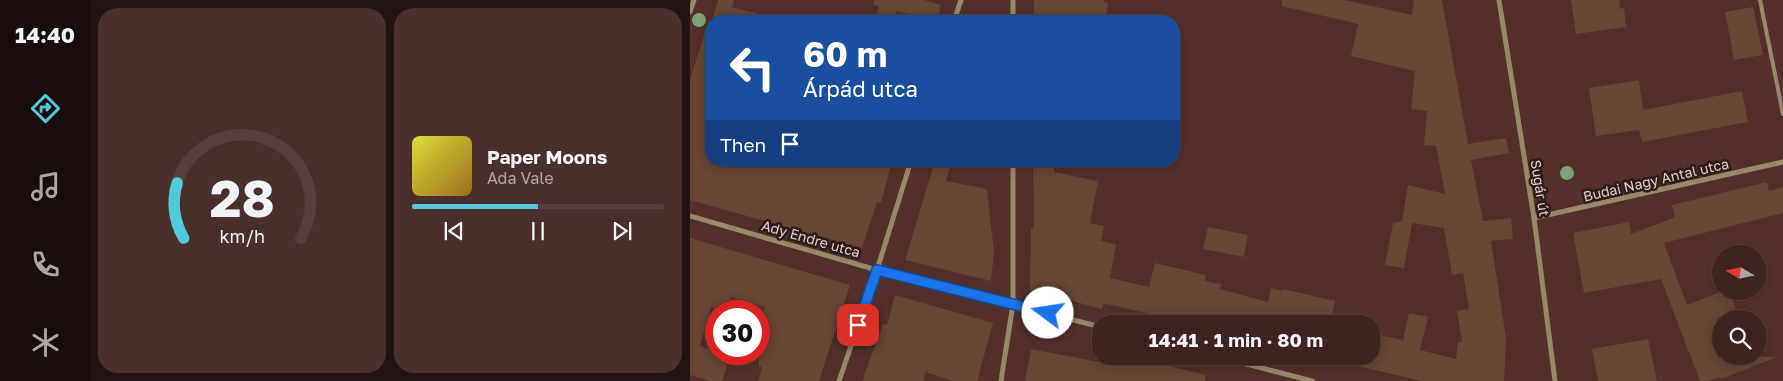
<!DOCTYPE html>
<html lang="en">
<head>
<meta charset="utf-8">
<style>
  :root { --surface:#3e2420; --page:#49302d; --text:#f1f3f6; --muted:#ada4a5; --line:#57413e; --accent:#53cadc }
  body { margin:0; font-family:"Golos Text",sans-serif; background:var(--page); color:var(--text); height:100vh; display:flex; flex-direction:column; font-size:19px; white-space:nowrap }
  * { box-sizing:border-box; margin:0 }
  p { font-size:16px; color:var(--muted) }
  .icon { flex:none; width:28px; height:28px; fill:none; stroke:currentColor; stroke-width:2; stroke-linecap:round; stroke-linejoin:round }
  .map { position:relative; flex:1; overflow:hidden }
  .sheet { display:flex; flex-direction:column; gap:8px; padding:8px; background:#221412; width:600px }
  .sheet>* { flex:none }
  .hud { position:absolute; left:15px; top:15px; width:475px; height:152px; border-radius:20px; box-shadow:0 2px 12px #0003,0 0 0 1px var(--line); background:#1a4fa0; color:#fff; overflow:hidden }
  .needle { width:32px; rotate:280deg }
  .buttons { position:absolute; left:1022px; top:245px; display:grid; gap:10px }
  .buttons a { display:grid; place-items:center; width:55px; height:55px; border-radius:50%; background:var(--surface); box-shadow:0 2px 12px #0003,0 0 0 1px var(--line); font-size:25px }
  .speed { position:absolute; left:15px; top:300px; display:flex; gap:10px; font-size:25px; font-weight:700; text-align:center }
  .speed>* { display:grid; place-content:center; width:65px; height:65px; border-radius:50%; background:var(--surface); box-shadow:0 2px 12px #0003,0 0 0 1px var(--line); line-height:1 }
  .speed .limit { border:8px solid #d22; background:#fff; color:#111 }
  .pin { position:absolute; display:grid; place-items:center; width:42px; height:42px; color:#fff; margin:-21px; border-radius:10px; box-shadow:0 2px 8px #0006 }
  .me { position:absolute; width:55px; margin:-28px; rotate:284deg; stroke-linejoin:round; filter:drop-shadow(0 0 4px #0008) }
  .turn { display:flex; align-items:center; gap:18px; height:105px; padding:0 15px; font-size:22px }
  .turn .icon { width:65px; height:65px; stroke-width:2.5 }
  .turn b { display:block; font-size:35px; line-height:42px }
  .then { display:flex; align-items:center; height:48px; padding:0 15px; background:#0003; gap:10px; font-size:19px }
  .sheet .card { flex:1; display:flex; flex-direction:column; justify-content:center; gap:8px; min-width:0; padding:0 18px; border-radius:20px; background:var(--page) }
  .sheet .dial { align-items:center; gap:0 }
  .dial svg { height:130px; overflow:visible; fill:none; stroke:var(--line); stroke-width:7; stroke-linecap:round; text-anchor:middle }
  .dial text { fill:var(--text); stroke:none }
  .song { display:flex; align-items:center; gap:15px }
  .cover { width:60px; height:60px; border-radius:8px; background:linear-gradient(135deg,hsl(60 70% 55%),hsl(40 70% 35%)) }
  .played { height:5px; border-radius:2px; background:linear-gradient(90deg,var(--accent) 50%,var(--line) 50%) }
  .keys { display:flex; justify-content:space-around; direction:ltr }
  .sheet .tiles { flex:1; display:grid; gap:8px; grid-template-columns:repeat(2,1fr) }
  .trip { position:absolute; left:402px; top:315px; width:288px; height:50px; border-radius:20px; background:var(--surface); box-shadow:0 2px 12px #0003,0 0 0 1px var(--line); font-weight:700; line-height:50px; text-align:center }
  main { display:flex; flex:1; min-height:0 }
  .menu { display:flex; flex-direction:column; width:90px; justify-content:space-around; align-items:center; background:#190e0d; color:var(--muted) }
  .menu .icon { width:35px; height:35px }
  .menu .on { color:var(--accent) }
  .menu b { font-size:22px; color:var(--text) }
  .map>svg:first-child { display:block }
  .building { fill:#674736 }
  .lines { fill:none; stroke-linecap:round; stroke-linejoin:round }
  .lane { stroke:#96896a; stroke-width:4 }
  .street { stroke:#96896a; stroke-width:5 }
  .tree { fill:#7da074 }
  .route-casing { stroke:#114b97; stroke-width:12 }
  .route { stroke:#1a73e8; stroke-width:9 }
  .labels { text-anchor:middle; stroke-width:5; stroke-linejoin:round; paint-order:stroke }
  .street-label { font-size:14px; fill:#e3ccc9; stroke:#2d1d1b }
</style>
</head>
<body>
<main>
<nav class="menu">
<b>14:40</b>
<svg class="icon on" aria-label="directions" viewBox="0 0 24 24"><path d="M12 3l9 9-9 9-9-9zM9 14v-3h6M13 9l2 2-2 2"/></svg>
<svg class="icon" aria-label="music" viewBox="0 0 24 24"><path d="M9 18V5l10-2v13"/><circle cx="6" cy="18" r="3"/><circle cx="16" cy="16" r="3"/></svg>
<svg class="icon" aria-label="phone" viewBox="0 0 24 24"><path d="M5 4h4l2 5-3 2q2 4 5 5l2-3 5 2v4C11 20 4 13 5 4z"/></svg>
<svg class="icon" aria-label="climate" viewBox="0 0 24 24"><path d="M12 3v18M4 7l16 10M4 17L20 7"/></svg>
</nav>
<section class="sheet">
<div class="tiles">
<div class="card dial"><svg viewBox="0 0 100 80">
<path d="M14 69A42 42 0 1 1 86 69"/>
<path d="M14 69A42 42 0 0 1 10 35" stroke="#53cadc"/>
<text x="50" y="56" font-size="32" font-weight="700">28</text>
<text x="50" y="72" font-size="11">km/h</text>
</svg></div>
<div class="card">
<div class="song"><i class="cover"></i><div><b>Paper Moons</b><p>Ada Vale</p></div></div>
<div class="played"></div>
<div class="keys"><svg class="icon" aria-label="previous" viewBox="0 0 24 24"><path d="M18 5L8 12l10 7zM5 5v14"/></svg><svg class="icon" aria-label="pause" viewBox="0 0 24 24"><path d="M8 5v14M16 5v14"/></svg><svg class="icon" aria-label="next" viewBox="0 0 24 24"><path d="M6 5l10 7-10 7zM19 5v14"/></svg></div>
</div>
</div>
</section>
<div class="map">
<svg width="1093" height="381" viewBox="0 0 1093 381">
  <rect width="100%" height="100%" fill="#53302b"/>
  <path class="building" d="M 28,0 L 44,0 L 42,7 L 77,16 L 76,21 L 22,21 Z
    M 184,0 L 234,0 L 251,5 L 247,21 L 206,11 L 204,21 L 185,21 L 189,6 L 183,5 Z
    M 344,0 L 414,0 L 414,2 L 418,3 L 416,21 L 344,21 Z
    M 592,0 L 655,0 L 722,15 L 724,0 L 752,0 L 778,144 L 816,138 L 819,153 L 781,160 L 793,221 L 821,218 L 823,239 L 801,241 L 816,338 L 814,381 L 731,381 L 652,362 L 652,356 L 681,356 L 681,333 L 713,340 L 719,313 L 738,317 L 730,350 L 766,359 L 768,342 L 772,342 L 767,311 L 779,309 L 773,273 L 762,275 L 754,228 L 722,223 L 714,268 L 695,265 L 703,223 L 712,221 L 718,185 L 755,194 L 746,146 L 734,145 L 737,111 L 721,109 L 725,71 L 661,56 L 668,24 L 592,6 Z
    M 881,0 L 929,0 L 930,9 L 934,8 L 936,27 L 886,34 Z
    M 1063,7 L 1073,55 L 1044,60 L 1035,12 Z
    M 18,23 L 21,23 L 21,161 L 202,161 L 191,203 L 187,202 L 172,248 L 0,200 L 0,80 Z
    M 949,80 L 953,110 L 1052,91 L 1058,122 L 952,142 L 949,130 L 906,136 L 899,88 Z
    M 245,161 L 262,161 L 256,181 L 297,189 L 304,252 L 301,281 L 215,260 Z
    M 343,161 L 364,161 L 364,172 L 408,181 L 400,223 L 414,226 L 411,241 L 426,244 L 420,278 L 459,287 L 465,263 L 516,275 L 515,281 L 531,284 L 530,289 L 578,302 L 581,288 L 593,291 L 593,289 L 645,301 L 640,324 L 503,324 L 413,303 L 412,309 L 340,290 L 341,228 L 344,228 Z
    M 1077,182 L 1079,191 L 1093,187 L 1093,213 L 974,243 L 997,305 L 1033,291 L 1039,291 L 1050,319 L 1031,319 L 1031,356 L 1087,357 L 1031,379 L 1030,377 L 1018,381 L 1010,381 L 971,279 L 894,293 L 883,233 L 939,222 L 941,234 L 985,217 L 982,205 Z
    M 518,227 L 558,235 L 554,257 L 513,249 Z
    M 0,238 L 160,285 L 129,381 L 68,381 L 72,367 L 69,366 L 69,325 L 75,307 L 41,297 L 36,311 L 21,307 L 10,346 L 26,352 L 26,354 L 40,356 L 32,381 L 21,381 L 0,375 Z
    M 205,295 L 303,323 L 287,381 L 263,381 L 235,372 L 234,381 L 172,381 L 193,324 L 197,325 Z
    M 958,339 L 967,381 L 908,381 L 902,349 Z
    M 341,349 L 409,362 L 410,356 L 435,356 L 516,375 L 515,381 L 335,381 Z"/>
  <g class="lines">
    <path class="lane" d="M 1070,0 L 1093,114"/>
    <path class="street" d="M 809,0 L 844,218 L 865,381
      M 0,12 L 4,0
      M 265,19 L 282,21
      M 264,21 L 271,0
      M 323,21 L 323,0
      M 0,216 L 187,270 L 411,327
      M 844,218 L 1093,162
      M 526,356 L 622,381
      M 149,381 L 187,270 L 221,161
      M 311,381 L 323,304 L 323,161"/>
  </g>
  <g class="tree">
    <circle cx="9" cy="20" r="7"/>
    <circle cx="877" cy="173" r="7"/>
  </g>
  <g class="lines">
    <g class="route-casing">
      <path id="route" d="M 168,325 L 187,270 L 358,313"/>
    </g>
    <use href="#route" class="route"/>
  </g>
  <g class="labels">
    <g class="street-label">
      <text transform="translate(966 180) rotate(-13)" y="5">Budai Nagy Antal utca</text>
      <text transform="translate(850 188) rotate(81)" y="5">Sugár út</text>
      <text transform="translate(121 239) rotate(16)" y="5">Ady Endre utca</text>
    </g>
  </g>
</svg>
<div class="buttons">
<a><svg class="needle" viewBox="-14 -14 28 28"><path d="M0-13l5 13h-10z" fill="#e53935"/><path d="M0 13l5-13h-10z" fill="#ada4a5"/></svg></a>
<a><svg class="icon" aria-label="search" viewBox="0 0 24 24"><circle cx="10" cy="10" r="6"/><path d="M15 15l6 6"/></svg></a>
</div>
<div class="speed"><div class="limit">30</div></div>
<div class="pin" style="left:168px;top:325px;background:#d93025"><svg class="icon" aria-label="arrive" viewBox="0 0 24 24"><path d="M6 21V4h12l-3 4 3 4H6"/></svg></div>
<svg class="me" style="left:358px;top:313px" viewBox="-20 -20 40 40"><circle r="19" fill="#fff"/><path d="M0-13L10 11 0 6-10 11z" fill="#1a73e8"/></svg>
<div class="trip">14:41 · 1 min · 80 m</div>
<div class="hud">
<div class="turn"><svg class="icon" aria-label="left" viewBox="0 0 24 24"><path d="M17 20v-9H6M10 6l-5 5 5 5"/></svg><div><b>60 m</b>Árpád utca</div></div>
<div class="then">Then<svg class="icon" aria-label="arrive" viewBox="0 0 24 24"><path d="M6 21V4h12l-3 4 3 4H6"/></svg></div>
</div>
</div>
</main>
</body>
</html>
